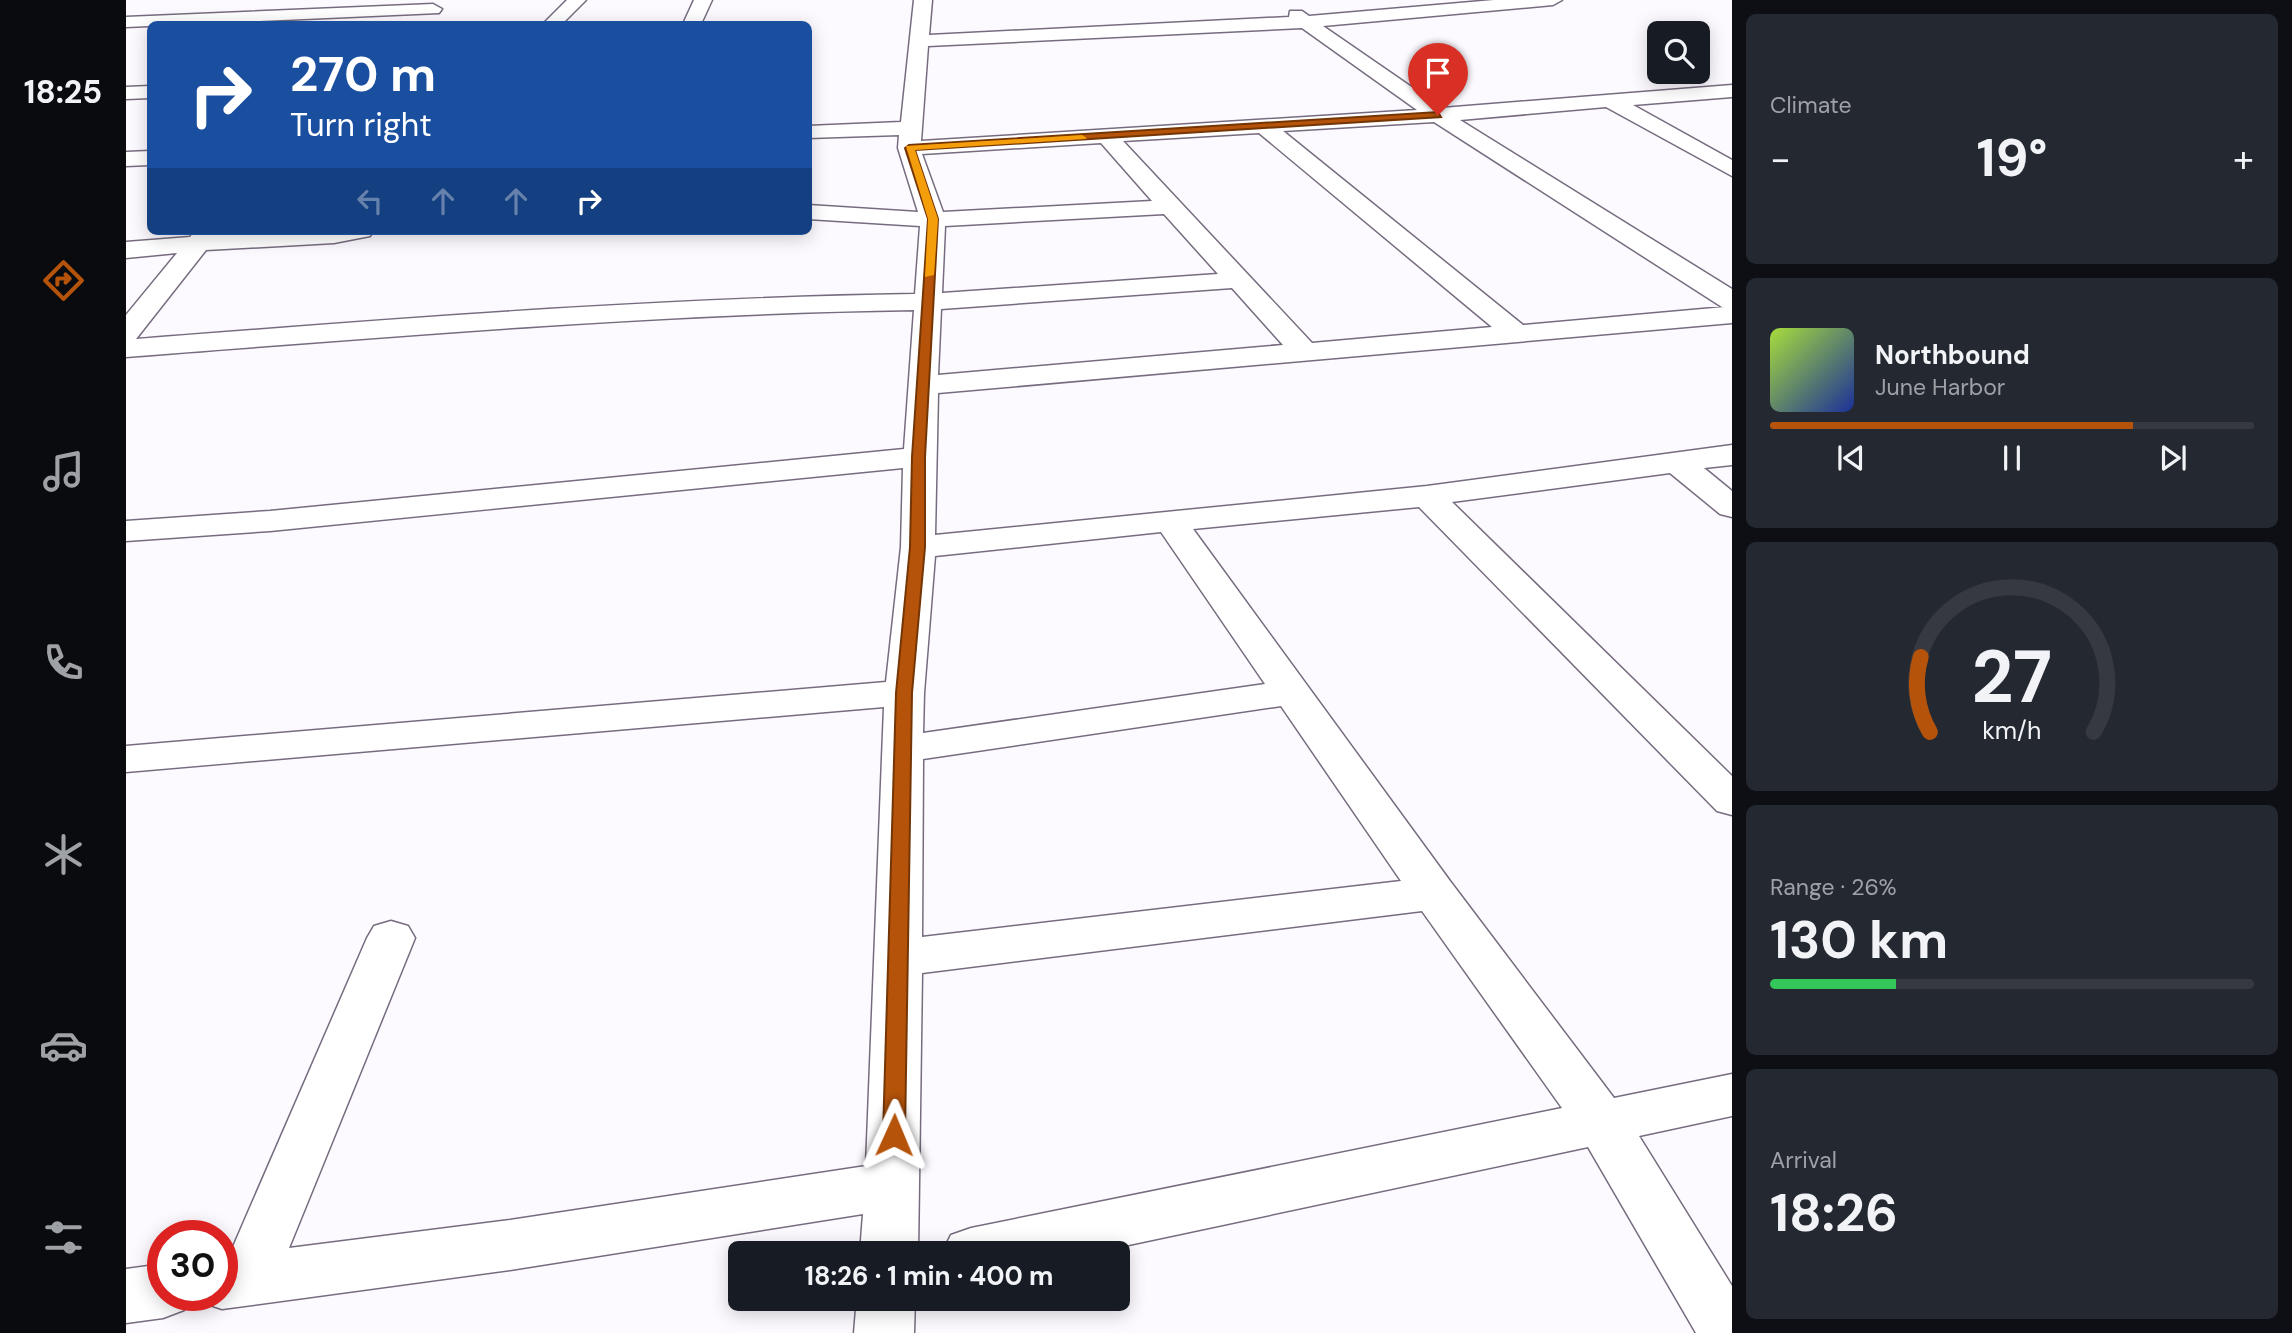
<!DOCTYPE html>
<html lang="en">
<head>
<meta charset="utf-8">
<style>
  :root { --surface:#171b24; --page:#242831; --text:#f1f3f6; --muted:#9ea1a6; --line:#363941; --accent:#b45309 }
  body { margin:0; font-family:"DM Sans",sans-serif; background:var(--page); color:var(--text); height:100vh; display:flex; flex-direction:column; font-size:26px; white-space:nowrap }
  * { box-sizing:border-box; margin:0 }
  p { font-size:23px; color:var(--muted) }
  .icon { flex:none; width:38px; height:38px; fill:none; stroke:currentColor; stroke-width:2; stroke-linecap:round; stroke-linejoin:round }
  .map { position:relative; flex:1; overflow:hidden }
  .side { display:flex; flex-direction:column; gap:14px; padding:14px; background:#0d0f14; width:560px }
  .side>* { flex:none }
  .top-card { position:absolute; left:21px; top:21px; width:665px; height:214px; border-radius:10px; box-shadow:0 4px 18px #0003; background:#1a4fa0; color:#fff; overflow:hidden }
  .controls { position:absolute; left:1521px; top:21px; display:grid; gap:14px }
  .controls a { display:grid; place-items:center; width:63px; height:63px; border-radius:10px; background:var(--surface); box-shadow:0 4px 18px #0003; font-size:35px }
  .speed { position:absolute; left:21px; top:1220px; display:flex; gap:14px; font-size:35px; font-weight:700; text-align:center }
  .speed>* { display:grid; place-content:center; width:91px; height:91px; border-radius:50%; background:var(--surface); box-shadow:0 4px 18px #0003; line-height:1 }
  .speed .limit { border:10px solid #d22; background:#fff; color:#111 }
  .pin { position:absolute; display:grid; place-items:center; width:60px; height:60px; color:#fff; margin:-72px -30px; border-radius:50% 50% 50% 0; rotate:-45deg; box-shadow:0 0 7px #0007 }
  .pin .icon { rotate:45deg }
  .me { position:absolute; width:77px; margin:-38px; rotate:1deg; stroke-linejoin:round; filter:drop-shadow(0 0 5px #0008) }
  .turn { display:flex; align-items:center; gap:24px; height:147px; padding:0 28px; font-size:32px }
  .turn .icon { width:91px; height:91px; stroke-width:2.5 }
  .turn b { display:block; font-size:49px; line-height:60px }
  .lanes { display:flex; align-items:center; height:66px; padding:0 28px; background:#0003; justify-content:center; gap:35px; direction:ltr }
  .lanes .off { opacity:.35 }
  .big { font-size:52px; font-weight:700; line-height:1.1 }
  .side .card { flex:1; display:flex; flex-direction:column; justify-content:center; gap:10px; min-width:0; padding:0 24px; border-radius:10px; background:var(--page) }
  .side .dial { align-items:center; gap:0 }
  .dial svg { height:182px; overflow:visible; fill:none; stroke:var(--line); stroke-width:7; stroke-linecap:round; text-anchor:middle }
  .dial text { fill:var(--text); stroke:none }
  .song { display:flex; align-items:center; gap:21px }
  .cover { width:84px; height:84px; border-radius:10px; background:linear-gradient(135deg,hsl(80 70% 55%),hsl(230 70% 35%)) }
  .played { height:7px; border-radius:4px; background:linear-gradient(90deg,var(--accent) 75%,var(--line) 75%) }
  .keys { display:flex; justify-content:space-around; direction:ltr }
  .heat { display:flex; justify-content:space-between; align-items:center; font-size:38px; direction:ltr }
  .charge { height:10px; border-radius:5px; background:linear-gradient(90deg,#34c759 26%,var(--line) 0) }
  .trip { position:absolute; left:602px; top:1241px; width:402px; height:70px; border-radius:10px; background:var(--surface); box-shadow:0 4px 18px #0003; font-weight:700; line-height:70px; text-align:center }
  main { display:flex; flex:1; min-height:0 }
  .dock { display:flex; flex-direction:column; width:126px; justify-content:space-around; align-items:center; background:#090b0e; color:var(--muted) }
  .dock .icon { width:49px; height:49px }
  .dock .on { color:var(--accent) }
  .dock b { font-size:32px; color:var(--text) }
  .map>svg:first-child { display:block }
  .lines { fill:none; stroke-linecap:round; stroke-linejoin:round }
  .minor-casing { stroke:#776c7f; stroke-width:3 }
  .minor { fill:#fff; fill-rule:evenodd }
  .route { fill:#b45309; stroke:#753606; stroke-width:2 }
  .slow { fill:#f59e0b }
</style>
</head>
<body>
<main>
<nav class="dock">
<b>18:25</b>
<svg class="icon on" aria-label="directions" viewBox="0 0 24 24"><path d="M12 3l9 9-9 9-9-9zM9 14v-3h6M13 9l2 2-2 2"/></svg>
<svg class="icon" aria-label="music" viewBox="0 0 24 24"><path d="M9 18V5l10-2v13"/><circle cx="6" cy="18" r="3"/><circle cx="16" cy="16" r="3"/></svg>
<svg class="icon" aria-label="phone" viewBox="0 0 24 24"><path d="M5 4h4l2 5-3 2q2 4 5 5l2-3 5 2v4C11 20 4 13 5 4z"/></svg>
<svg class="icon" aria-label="climate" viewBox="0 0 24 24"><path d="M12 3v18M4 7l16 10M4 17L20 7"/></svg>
<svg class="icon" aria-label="car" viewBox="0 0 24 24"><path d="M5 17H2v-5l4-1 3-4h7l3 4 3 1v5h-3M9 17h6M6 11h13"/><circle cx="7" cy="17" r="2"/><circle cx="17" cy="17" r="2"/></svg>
<svg class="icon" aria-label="filters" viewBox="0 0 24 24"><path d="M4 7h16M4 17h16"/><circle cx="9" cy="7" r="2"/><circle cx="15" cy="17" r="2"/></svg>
</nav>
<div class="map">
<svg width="1606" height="1333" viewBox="0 0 1606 1333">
  <rect width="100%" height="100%" fill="#fdfaff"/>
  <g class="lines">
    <g class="minor-casing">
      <path id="minor" d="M 441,0 L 460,0 L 436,24 L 417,24 Z
        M 568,0 L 586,0 L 575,24 L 557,24 Z
        M 788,0 L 806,0 L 803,35 L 1163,17 L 1164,11 L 1176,11 L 1183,16 L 1368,0 L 1436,0 L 1427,5 L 1197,26 L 1316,108 L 1606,85 L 1606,97 L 1507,105 L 1606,160 L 1606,176 L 1480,107 L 1334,120 L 1606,289 L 1606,323 L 812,393 L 809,535 L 1301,486 L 1606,445 L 1606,465 L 1578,468 L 1606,491 L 1606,517 L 1594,514 L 1544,473 L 1326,502 L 1606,776 L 1606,815 L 1591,811 L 1293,507 L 1067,529 L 1324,881 L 1488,1098 L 1606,1074 L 1606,1116 L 1513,1136 L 1606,1286 L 1606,1333 L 1570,1333 L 1462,1147 L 965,1253 L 816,1253 L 825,1235 L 845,1228 L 1436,1108 L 1296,911 L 796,973 L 792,1253 L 734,1253 L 737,1214 L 384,1270 L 96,1309 L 75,1302 L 72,1295 L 96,1295 L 96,1257 L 103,1256 L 241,938 L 248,926 L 265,921 L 282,926 L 289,938 L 163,1248 L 384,1220 L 740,1166 L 758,707 L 0,772 L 0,746 L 760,682 L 775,547 L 777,468 L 144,531 L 0,541 L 0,521 L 144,511 L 778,449 L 788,310 C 525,314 263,337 0,357 L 0,315 L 51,253 L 0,258 L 0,242 L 64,237 L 69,231 L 94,231 L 92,234 L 247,231 L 244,236 L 208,243 L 80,250 L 10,339 C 270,319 529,298 789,294 L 794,226 L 682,219 L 682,205 L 792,212 L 772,148 L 773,135 L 682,138 L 682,126 L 775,122 ZM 1176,28 L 1291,110 L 795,141 L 802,46 ZM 1308,122 L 1596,307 L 1599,307 L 1397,325 L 1157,131 ZM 1133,133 L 1366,327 L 1186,343 L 997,141 ZM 975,143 L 1026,201 L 817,212 L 796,154 ZM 1038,214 L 1092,274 L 816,293 L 819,226 ZM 1106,288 L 1157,345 L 812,375 L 815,309 ZM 1035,532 L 1139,684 L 797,733 L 798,693 L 809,556 ZM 1155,706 L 1275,881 L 796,937 L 797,759 Z
        M 307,4 L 316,9 L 313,13 L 0,27 L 0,17 Z
        M 24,86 L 24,98 L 0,99 L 0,87 Z
        M 24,151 L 24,165 L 0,166 L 0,152 Z
        M 37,1264 L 37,1295 L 64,1295 L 58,1310 L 37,1318 L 0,1323 L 0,1269 Z
        M 731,1298 L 789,1298 L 788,1333 L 728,1333 Z"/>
    </g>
    <use href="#minor" class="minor"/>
  </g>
  <path class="route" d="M 1312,112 L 1315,117 L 789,150 L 812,219 L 799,457 L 799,547 L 786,693 L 779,1135 L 776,1142 L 768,1144 L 760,1142 L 757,1135 L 770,693 L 784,547 L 786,457 L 802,219 L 779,148 L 783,145 Z"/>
  <path class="slow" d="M 956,135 L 961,138 L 959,139 L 789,150 L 812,219 L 808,275 L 799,277 L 802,219 L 780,146 Z"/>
</svg>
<div class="controls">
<a><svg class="icon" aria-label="search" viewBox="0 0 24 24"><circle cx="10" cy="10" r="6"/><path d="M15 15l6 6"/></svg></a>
</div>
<div class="speed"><div class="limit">30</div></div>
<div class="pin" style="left:1312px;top:115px;background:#d93025"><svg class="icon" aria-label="arrive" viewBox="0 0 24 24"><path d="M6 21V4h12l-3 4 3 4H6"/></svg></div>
<svg class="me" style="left:768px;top:1135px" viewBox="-20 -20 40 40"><path d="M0-17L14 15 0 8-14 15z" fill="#b45309" stroke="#fff" stroke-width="4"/></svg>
<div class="trip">18:26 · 1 min · 400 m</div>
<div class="top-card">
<div class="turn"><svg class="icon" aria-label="right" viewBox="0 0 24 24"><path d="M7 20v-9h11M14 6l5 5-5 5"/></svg><div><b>270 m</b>Turn right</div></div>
<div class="lanes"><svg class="icon off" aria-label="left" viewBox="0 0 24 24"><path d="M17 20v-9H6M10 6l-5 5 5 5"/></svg><svg class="icon off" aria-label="ahead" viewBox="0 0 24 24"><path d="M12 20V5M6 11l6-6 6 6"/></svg><svg class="icon off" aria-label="ahead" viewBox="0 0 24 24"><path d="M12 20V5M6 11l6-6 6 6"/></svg><svg class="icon" aria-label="right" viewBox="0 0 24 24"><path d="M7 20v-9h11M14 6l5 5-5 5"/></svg></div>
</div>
</div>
<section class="side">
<div class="card"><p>Climate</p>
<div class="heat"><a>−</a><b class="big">19°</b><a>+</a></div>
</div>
<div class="card">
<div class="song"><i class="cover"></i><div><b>Northbound</b><p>June Harbor</p></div></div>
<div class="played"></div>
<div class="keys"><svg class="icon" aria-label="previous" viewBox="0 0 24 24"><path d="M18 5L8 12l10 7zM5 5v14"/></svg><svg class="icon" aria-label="pause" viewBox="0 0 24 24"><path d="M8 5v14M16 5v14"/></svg><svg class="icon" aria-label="next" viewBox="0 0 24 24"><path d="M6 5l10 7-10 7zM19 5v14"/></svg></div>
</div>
<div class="card dial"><svg viewBox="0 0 100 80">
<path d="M14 69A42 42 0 1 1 86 69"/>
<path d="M14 69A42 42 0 0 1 10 36" stroke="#b45309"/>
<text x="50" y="56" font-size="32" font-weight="700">27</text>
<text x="50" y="72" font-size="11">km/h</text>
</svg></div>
<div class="card"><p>Range · 26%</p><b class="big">130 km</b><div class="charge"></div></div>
<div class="card"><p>Arrival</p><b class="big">18:26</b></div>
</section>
</main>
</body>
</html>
